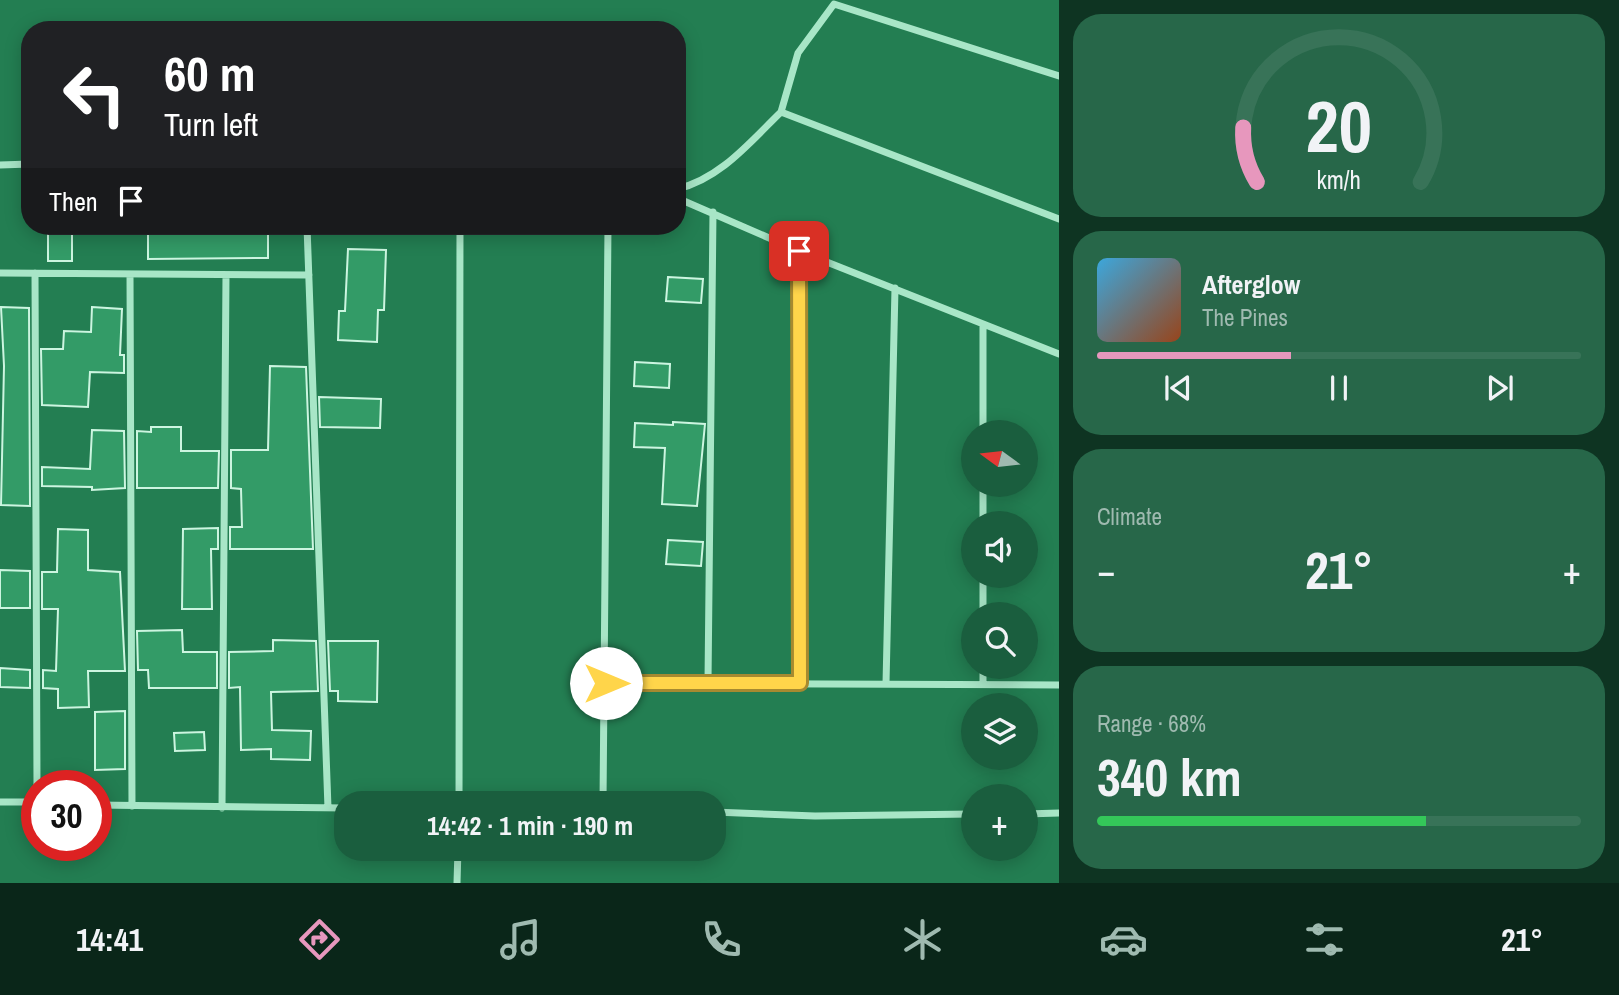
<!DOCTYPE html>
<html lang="en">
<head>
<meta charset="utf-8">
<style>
  :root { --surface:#1a5e3e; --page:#276749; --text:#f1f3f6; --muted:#9fbab0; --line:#387358; --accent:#e797bd }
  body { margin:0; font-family:"Archivo Narrow",sans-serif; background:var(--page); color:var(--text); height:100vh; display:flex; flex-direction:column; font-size:26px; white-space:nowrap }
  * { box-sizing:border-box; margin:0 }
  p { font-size:23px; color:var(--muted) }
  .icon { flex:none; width:38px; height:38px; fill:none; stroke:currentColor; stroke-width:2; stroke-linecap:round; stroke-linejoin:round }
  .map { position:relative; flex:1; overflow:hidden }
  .details { display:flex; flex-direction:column; gap:14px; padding:14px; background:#0e3422; width:560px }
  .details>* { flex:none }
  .top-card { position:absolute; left:21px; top:21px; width:665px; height:214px; border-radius:28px; box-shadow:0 4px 18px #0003; background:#202124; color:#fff; overflow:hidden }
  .needle { width:46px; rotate:285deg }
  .tools { position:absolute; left:961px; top:420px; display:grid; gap:14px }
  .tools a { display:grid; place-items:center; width:77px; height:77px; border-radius:50%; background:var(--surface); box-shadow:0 4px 18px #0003; font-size:35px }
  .speed { position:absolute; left:21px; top:770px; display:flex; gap:14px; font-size:35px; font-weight:700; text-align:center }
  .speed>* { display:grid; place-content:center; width:91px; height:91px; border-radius:50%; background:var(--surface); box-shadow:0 4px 18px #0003; line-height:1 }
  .speed .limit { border:10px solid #d22; background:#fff; color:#111 }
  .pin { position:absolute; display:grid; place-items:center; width:60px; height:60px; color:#fff; margin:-30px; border-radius:14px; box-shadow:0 4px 10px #0006 }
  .me { position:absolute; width:77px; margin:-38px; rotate:90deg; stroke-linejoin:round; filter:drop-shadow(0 0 5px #0008) }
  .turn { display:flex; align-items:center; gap:24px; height:147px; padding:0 28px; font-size:32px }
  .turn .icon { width:91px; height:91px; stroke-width:2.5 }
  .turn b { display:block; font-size:49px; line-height:60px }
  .then { display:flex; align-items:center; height:66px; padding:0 28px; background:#0003; gap:14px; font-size:26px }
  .big { font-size:52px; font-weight:700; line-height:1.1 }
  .details .widget { flex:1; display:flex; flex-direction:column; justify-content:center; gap:10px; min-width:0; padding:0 24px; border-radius:28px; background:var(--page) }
  .details .dial { align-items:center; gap:0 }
  .dial svg { height:182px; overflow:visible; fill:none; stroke:var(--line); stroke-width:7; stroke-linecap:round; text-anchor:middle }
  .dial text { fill:var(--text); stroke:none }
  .song { display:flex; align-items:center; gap:21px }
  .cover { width:84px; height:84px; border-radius:10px; background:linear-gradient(135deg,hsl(200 70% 55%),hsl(20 70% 35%)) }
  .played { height:7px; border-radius:4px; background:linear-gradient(90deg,var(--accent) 40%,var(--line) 40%) }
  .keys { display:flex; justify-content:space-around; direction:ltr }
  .heat { display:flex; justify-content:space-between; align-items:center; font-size:38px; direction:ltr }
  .charge { height:10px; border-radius:5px; background:linear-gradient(90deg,#34c759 68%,var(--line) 0) }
  .trip { position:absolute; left:334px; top:791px; width:392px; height:70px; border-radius:28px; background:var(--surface); box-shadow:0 4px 18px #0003; font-weight:700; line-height:70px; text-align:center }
  .tabs { display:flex; height:112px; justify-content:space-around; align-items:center; background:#0a2619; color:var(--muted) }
  .tabs .icon { width:49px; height:49px }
  .tabs .selected { color:var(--accent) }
  .tabs b { font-size:32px; color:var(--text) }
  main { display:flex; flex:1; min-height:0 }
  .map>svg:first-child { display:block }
  .building { fill:#339b67; stroke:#ccf5e0; stroke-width:2 }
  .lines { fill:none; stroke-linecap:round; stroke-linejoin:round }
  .street { stroke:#a8e6c7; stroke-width:7 }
  .route-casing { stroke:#a68a30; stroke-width:18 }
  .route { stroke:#ffd54a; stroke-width:12 }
</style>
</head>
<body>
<main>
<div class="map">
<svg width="1059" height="883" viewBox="0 0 1059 883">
  <rect width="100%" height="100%" fill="#237e52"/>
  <path class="building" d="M 48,226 L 72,226 L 72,261 L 48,261 Z
    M 148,226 L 268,229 L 268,258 L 148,259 Z
    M 348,249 L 386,250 L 384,310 L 378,310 L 377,342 L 338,340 L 339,311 L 345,311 Z
    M 668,277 L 703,279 L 701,303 L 666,301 Z
    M 1,307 L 29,308 L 30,506 L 1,505 L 4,366 Z
    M 92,307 L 122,309 L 120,355 L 124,355 L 124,373 L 90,372 L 88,407 L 42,405 L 41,349 L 63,349 L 64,331 L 91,332 Z
    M 635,362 L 670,364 L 669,388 L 634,386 Z
    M 270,366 L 306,367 L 313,549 L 230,549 L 230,527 L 242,527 L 241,489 L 231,488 L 231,450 L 268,450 Z
    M 319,397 L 381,399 L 380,428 L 320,427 Z
    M 673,422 L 705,424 L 697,506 L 662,504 L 665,448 L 634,447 L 635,423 L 673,425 Z
    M 151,427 L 181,427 L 181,451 L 219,451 L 218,488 L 137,488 L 137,431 L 151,432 Z
    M 92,430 L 124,431 L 125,488 L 92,490 L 92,487 L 42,486 L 42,467 L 90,469 Z
    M 218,528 L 218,549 L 211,549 L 212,609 L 182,609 L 183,529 Z
    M 58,529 L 88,530 L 88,570 L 120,572 L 125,671 L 88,671 L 89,707 L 58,708 L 58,689 L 43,688 L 43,670 L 56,671 L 58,609 L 42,609 L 42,572 L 57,572 Z
    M 668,540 L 703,542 L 701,566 L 666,564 Z
    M 0,570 L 30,571 L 30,608 L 0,608 Z
    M 182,630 L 183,652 L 217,652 L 217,688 L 149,688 L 148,670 L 138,670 L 137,631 Z
    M 273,640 L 316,641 L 318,691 L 271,692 L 272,730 L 311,731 L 310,760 L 271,759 L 271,749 L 241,750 L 240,687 L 229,688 L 229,652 L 273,651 Z
    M 328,641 L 378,641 L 377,702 L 338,701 L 338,691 L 330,691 Z
    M 0,668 L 30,670 L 30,688 L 0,687 Z
    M 125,711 L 125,769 L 95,770 L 95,712 Z
    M 204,732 L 205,750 L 175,751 L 174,733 Z"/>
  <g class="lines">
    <path class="street" d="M 781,112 L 798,53 L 834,4 L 1059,76
      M 0,165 L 30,164
      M 677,189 C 720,179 750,142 781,112 L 1059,219
      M 677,198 L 799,251 L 1059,354
      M 307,226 L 328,808
      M 799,251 L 800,683
      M 0,273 L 309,275
      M 35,273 L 37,786
      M 130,274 L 132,806
      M 983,432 L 983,325
      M 983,523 L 983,485
      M 983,614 L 983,576
      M 708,682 L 713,212
      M 606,683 L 1059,685
      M 983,683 L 983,667
      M 886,684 L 895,288
      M 0,802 L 37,802
      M 459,803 L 460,226
      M 603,803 L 608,226
      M 96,805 L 346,808
      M 222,808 L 226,275
      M 714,812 L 815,816 L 973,814
      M 1026,814 L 1059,813
      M 457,883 L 458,849"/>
  </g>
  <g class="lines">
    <g class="route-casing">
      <path id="route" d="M 606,683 L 800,683 L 799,251"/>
    </g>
    <use href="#route" class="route"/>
  </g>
</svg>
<div class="tools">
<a><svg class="needle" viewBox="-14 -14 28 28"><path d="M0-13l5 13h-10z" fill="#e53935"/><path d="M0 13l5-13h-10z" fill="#9fbab0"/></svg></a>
<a><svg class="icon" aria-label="sound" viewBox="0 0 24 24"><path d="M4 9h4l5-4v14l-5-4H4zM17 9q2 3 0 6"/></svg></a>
<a><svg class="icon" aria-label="search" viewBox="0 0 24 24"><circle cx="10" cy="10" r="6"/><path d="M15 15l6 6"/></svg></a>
<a><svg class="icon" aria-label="layers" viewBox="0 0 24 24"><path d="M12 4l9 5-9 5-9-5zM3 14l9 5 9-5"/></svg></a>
<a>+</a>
</div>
<div class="speed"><div class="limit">30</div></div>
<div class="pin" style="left:799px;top:251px;background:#d93025"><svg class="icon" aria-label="arrive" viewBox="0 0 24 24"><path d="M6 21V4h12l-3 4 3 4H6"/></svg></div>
<svg class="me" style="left:606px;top:683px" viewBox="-20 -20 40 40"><circle r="19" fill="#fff"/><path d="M0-13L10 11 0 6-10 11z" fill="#ffd54a"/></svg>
<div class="trip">14:42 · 1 min · 190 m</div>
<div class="top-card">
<div class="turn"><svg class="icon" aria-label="left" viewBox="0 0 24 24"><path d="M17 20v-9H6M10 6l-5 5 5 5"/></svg><div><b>60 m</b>Turn left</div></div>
<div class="then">Then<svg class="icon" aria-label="arrive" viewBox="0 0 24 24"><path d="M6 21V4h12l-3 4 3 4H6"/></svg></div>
</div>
</div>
<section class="details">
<div class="widget dial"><svg viewBox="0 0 100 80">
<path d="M14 69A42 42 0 1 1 86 69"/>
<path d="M14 69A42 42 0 0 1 8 45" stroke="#e797bd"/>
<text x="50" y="56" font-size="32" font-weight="700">20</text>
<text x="50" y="72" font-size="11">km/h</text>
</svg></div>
<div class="widget">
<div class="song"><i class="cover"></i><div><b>Afterglow</b><p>The Pines</p></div></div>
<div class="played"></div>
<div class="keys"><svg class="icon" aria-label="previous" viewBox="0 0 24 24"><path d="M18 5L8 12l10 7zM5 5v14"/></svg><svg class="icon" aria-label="pause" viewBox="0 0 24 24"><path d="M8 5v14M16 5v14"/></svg><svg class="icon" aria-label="next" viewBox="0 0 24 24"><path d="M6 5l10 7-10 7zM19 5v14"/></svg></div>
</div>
<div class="widget"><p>Climate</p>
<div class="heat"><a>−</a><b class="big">21°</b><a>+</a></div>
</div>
<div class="widget"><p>Range · 68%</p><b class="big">340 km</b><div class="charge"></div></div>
</section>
</main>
<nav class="tabs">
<b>14:41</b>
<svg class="icon selected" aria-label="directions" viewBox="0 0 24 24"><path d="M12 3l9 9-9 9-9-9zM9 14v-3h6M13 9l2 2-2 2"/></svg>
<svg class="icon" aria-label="music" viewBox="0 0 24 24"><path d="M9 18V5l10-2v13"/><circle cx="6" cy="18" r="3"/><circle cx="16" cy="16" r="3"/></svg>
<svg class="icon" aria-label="phone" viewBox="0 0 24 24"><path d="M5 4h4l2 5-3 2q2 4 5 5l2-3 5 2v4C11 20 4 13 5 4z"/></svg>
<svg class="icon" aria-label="climate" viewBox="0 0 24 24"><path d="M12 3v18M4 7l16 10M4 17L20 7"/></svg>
<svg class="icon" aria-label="car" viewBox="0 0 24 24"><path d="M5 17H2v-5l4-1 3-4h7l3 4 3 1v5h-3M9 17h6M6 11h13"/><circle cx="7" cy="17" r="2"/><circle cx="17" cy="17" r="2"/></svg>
<svg class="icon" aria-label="filters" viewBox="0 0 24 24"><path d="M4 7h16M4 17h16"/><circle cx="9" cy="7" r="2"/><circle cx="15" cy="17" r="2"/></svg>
<b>21°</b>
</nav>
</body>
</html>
